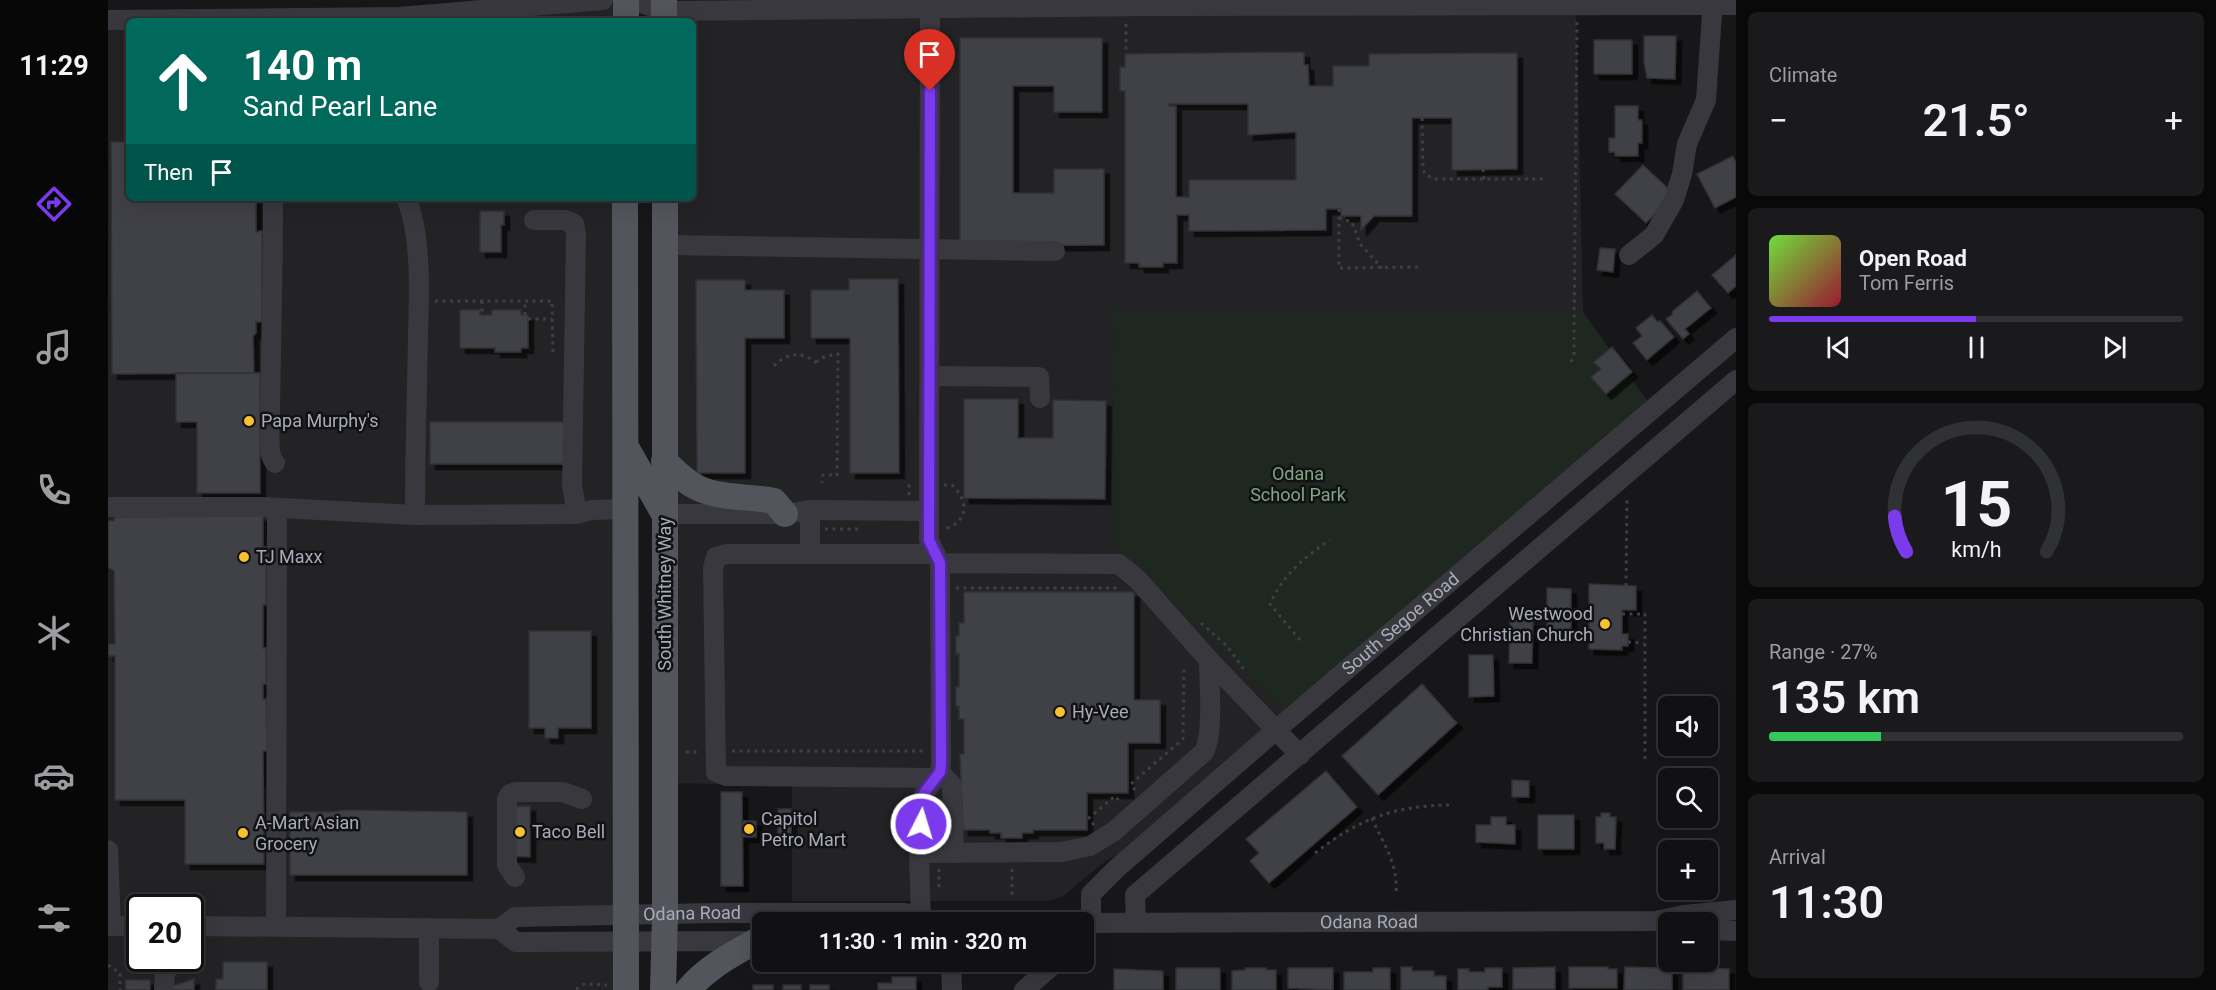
<!DOCTYPE html>
<html lang="en">
<head>
<meta charset="utf-8">
<style>
  :root { --surface:#111113; --page:#1a1a1c; --text:#f1f3f6; --muted:#9c9da0; --line:#303133; --accent:#7c3aed }
  body { margin:0; font-family:Roboto,sans-serif; background:var(--page); color:var(--text); height:100vh; display:flex; flex-direction:column; font-size:22px; white-space:nowrap }
  * { box-sizing:border-box; margin:0 }
  p { font-size:20px; color:var(--muted) }
  .icon { flex:none; width:33px; height:33px; fill:none; stroke:currentColor; stroke-width:2; stroke-linecap:round; stroke-linejoin:round }
  .map { position:relative; flex:1; overflow:hidden }
  .sheet { display:flex; flex-direction:column; gap:12px; padding:12px; background:#09090a; width:480px }
  .sheet>* { flex:none }
  .top-card { position:absolute; left:18px; top:18px; width:570px; height:183px; border-radius:9px; box-shadow:0 6px 24px #0002,0 0 0 2px var(--line); background:#00695c; color:#fff; overflow:hidden }
  .buttons { position:absolute; left:1550px; top:696px; display:grid; gap:12px }
  .buttons a { display:grid; place-items:center; width:60px; height:60px; border-radius:9px; background:var(--surface); box-shadow:0 6px 24px #0002,0 0 0 2px var(--line); font-size:30px }
  .speed { position:absolute; left:18px; top:894px; display:flex; gap:12px; font-size:30px; font-weight:700; text-align:center }
  .speed>* { display:grid; place-content:center; width:78px; height:78px; border-radius:50%; background:var(--surface); box-shadow:0 6px 24px #0002,0 0 0 2px var(--line); line-height:1 }
  .speed .limit { border:3px solid #111; border-radius:9px; background:#fff; color:#111 }
  .pin { position:absolute; display:grid; place-items:center; width:51px; height:51px; color:#fff; margin:-62px -26px; border-radius:50% 50% 50% 0; rotate:-45deg; box-shadow:0 0 6px #0007 }
  .pin .icon { rotate:45deg }
  .me { position:absolute; width:66px; margin:-33px; rotate:5deg; stroke-linejoin:round; filter:drop-shadow(0 0 4px #0008) }
  .turn { display:flex; align-items:center; gap:21px; height:126px; padding:0 18px; font-size:27px }
  .turn .icon { width:78px; height:78px; stroke-width:2.5 }
  .turn b { display:block; font-size:42px; line-height:51px }
  .then { display:flex; align-items:center; height:57px; padding:0 18px; background:#0003; gap:12px; font-size:22px }
  .big { font-size:45px; font-weight:600; line-height:1.1 }
  .sheet .widget { flex:1; display:flex; flex-direction:column; justify-content:center; gap:9px; min-width:0; padding:0 21px; border-radius:9px; background:var(--page) }
  .sheet .dial { align-items:center; gap:0 }
  .dial svg { height:156px; overflow:visible; fill:none; stroke:var(--line); stroke-width:7; stroke-linecap:round; text-anchor:middle }
  .dial text { fill:var(--text); stroke:none }
  .song { display:flex; align-items:center; gap:18px }
  .cover { width:72px; height:72px; border-radius:9px; background:linear-gradient(135deg,hsl(100 70% 55%),hsl(350 70% 35%)) }
  .played { height:6px; border-radius:3px; background:linear-gradient(90deg,var(--accent) 50%,var(--line) 50%) }
  .keys { display:flex; justify-content:space-around; direction:ltr }
  .heat { display:flex; justify-content:space-between; align-items:center; font-size:33px; direction:ltr }
  .charge { height:9px; border-radius:4px; background:linear-gradient(90deg,#34c759 27%,var(--line) 0) }
  .trip { position:absolute; left:644px; top:912px; width:342px; height:60px; border-radius:9px; background:var(--surface); box-shadow:0 6px 24px #0002,0 0 0 2px var(--line); font-weight:600; line-height:60px; text-align:center }
  main { display:flex; flex:1; min-height:0 }
  .tabs { display:flex; flex-direction:column; width:108px; justify-content:space-around; align-items:center; background:#070708; color:var(--muted) }
  .tabs .icon { width:42px; height:42px }
  .tabs .current { color:var(--accent) }
  .tabs b { font-size:27px; color:var(--text) }
  .map>svg:first-child { display:block }
  .built { fill:#232326; fill-rule:evenodd }
  .green { fill:#1e2720 }
  .building { fill:#414146; stroke:#313135; stroke-width:1.5; fill-rule:evenodd; filter:url(#shadow) }
  .lines { fill:none; stroke-linecap:round; stroke-linejoin:round }
  .path { stroke:#3e3f45; stroke-width:3; stroke-dasharray:3 4.5; stroke-linecap:butt }
  .minor { stroke:#38383e; stroke-width:20 }
  .major { stroke:#53555d; stroke-width:26 }
  .route-casing { stroke:#51269a; stroke-width:15 }
  .route { stroke:#7c3aed; stroke-width:10 }
  .poi-dot { fill:#f7c130; stroke:#121214; stroke-width:2 }
  .labels { text-anchor:middle; stroke-width:5; stroke-linejoin:round; paint-order:stroke }
  .poi-label { font-size:18px; fill:#a8acb9; stroke:#121214; text-anchor:start }
  .park-label { font-size:18px; fill:#7fa584; stroke:#121214 }
  .street-label { font-size:18px; fill:#a8acb9; stroke:#121214 }
</style>
</head>
<body>
<main>
<nav class="tabs">
<b>11:29</b>
<svg class="icon current" aria-label="directions" viewBox="0 0 24 24"><path d="M12 3l9 9-9 9-9-9zM9 14v-3h6M13 9l2 2-2 2"/></svg>
<svg class="icon" aria-label="music" viewBox="0 0 24 24"><path d="M9 18V5l10-2v13"/><circle cx="6" cy="18" r="3"/><circle cx="16" cy="16" r="3"/></svg>
<svg class="icon" aria-label="phone" viewBox="0 0 24 24"><path d="M5 4h4l2 5-3 2q2 4 5 5l2-3 5 2v4C11 20 4 13 5 4z"/></svg>
<svg class="icon" aria-label="climate" viewBox="0 0 24 24"><path d="M12 3v18M4 7l16 10M4 17L20 7"/></svg>
<svg class="icon" aria-label="car" viewBox="0 0 24 24"><path d="M5 17H2v-5l4-1 3-4h7l3 4 3 1v5h-3M9 17h6M6 11h13"/><circle cx="7" cy="17" r="2"/><circle cx="17" cy="17" r="2"/></svg>
<svg class="icon" aria-label="filters" viewBox="0 0 24 24"><path d="M4 7h16M4 17h16"/><circle cx="9" cy="7" r="2"/><circle cx="15" cy="17" r="2"/></svg>
</nav>
<div class="map">
<svg width="1628" height="990" viewBox="0 0 1628 990">
  <defs>
    <filter id="shadow"><feDropShadow dx="5.5" dy="5.5" stdDeviation="0" flood-color="#0009"/></filter>
  </defs>
  <rect width="100%" height="100%" fill="#171719"/>
  <path class="built" d="M 364,0 L 493,0 L 516,3 L 518,21 L 21,21 L 21,198 L 517,198 L 518,915 L 392,929 L 408,942 L 518,942 L 518,990 L 0,990 L 0,20 L 370,9 ZM 32,908 L 82,908 L 82,958 L 32,958 Z
    M 1468,5 L 1475,312 L 1005,312 L 1184,717 L 1063,823 L 995,863 L 954,897 L 941,901 L 684,901 L 684,785 L 554,783 L 557,198 L 585,198 L 585,21 L 556,21 L 556,11 Z"/>
  <path class="green" d="M 1005,312 L 1475,312 L 1546,410 L 1184,717 L 1007,548 Z"/>
  <path class="building" d="M 1536,36 L 1568,36 L 1567,79 L 1539,78 L 1536,62 Z
    M 852,38 L 994,38 L 994,112 L 946,112 L 946,86 L 905,86 L 905,193 L 946,193 L 946,169 L 996,169 L 996,245 L 852,246 Z
    M 1486,40 L 1524,40 L 1524,74 L 1486,74 Z
    M 1196,52 L 1196,65 L 1200,65 L 1201,86 L 1225,86 L 1225,66 L 1261,66 L 1261,54 L 1409,53 L 1409,169 L 1344,170 L 1344,118 L 1304,118 L 1304,216 L 1266,216 L 1253,230 L 1253,216 L 1233,216 L 1233,209 L 1218,209 L 1218,230 L 1081,231 L 1081,215 L 1069,215 L 1069,263 L 1055,263 L 1055,267 L 1031,267 L 1031,263 L 1017,263 L 1017,91 L 1012,91 L 1012,67 L 1017,67 L 1017,54 ZM 1061,104 L 1140,104 L 1140,135 L 1188,132 L 1188,180 L 1081,180 L 1081,197 L 1068,197 L 1068,106 L 1061,106 Z
    M 1507,106 L 1530,106 L 1530,120 L 1534,120 L 1534,143 L 1530,143 L 1530,156 L 1507,156 L 1507,152 L 1501,152 L 1501,138 L 1507,138 Z
    M 3,142 L 21,142 L 21,198 L 148,198 L 148,232 L 154,231 L 154,322 L 148,322 L 148,333 L 145,336 L 146,373 L 4,374 Z
    M 1625,156 L 1628,163 L 1628,197 L 1607,208 L 1589,174 Z
    M 1535,165 L 1566,194 L 1538,223 L 1507,194 Z
    M 372,211 L 396,211 L 396,225 L 393,225 L 393,252 L 372,252 Z
    M 1492,248 L 1507,249 L 1505,272 L 1489,270 Z
    M 1628,255 L 1628,286 L 1620,293 L 1604,275 Z
    M 741,279 L 790,279 L 791,473 L 742,473 L 742,338 L 703,338 L 703,290 L 741,290 Z
    M 588,280 L 637,280 L 637,290 L 676,290 L 676,338 L 637,338 L 637,473 L 589,473 Z
    M 1589,291 L 1603,308 L 1577,329 L 1581,334 L 1575,339 L 1558,319 L 1565,314 L 1564,312 Z
    M 352,310 L 372,310 L 372,315 L 384,315 L 384,310 L 413,310 L 413,315 L 420,315 L 420,348 L 413,348 L 413,352 L 387,352 L 387,348 L 352,348 Z
    M 1544,315 L 1550,322 L 1552,321 L 1566,337 L 1539,360 L 1525,343 L 1534,336 L 1528,328 Z
    M 1504,347 L 1524,372 L 1498,394 L 1483,377 L 1493,369 L 1486,362 Z
    M 68,373 L 152,373 L 152,493 L 89,493 L 89,422 L 68,422 Z
    M 856,399 L 910,399 L 910,438 L 945,438 L 945,400 L 998,401 L 997,499 L 856,498 Z
    M 322,422 L 456,422 L 456,464 L 322,464 Z
    M 155,516 L 155,547 L 158,547 L 158,605 L 155,605 L 155,648 L 158,648 L 158,684 L 155,684 L 155,699 L 158,699 L 159,751 L 155,751 L 156,864 L 77,864 L 77,800 L 7,800 L 7,656 L 0,656 L 0,644 L 7,644 L 6,571 L 0,567 L 0,521 L 6,521 L 6,517 Z
    M 1481,584 L 1528,586 L 1528,610 L 1514,610 L 1514,634 L 1520,634 L 1520,646 L 1514,646 L 1514,650 L 1481,649 Z
    M 1439,588 L 1463,589 L 1463,630 L 1439,630 Z
    M 856,592 L 1026,592 L 1026,700 L 1052,700 L 1052,743 L 1020,743 L 1020,793 L 979,793 L 979,830 L 925,830 L 925,833 L 914,833 L 914,838 L 893,838 L 893,833 L 882,833 L 882,830 L 855,830 L 852,754 L 856,754 L 856,719 L 851,719 L 851,706 L 848,706 L 848,687 L 851,687 L 851,654 L 848,654 L 848,636 L 851,636 L 851,623 L 856,623 Z
    M 1402,621 L 1425,621 L 1424,663 L 1401,663 Z
    M 421,631 L 483,631 L 483,728 L 450,728 L 450,738 L 437,738 L 437,728 L 421,728 Z
    M 1361,655 L 1385,655 L 1386,696 L 1361,697 Z
    M 1314,684 L 1349,723 L 1270,795 L 1234,756 Z
    M 1218,771 L 1249,807 L 1161,883 L 1142,861 L 1151,853 L 1138,839 Z
    M 1404,780 L 1421,781 L 1421,797 L 1404,797 Z
    M 613,792 L 634,792 L 635,886 L 613,886 Z
    M 422,806 L 422,857 L 403,856 L 403,807 Z
    M 670,809 L 683,809 L 683,834 L 670,834 Z
    M 239,810 L 359,812 L 359,875 L 182,875 L 182,812 L 222,812 Z
    M 1493,813 L 1502,813 L 1502,817 L 1508,817 L 1507,849 L 1496,849 L 1496,843 L 1488,843 L 1488,817 L 1493,817 Z
    M 1430,815 L 1466,815 L 1466,849 L 1430,849 Z
    M 1383,817 L 1398,817 L 1398,825 L 1407,825 L 1407,844 L 1368,842 L 1368,825 L 1383,825 Z
    M 634,821 L 648,821 L 648,837 L 634,837 Z
    M 115,962 L 159,962 L 159,990 L 108,990 L 108,979 L 115,979 Z
    M 1293,967 L 1304,967 L 1304,971 L 1326,971 L 1326,976 L 1338,976 L 1338,990 L 1293,990 Z
    M 1447,967 L 1447,989 L 1405,989 L 1405,968 Z
    M 1461,967 L 1500,967 L 1500,969 L 1509,969 L 1509,988 L 1461,988 Z
    M 1517,967 L 1554,968 L 1554,970 L 1564,970 L 1564,990 L 1516,990 Z
    M 1068,968 L 1112,968 L 1112,990 L 1068,990 Z
    M 1137,968 L 1158,968 L 1158,970 L 1168,970 L 1168,990 L 1124,990 L 1124,971 L 1137,970 Z
    M 1180,968 L 1225,968 L 1225,990 L 1180,988 Z
    M 1265,968 L 1282,968 L 1282,990 L 1236,990 L 1236,972 L 1265,972 Z
    M 1377,968 L 1394,968 L 1394,987 L 1380,987 L 1380,990 L 1350,990 L 1350,969 L 1361,969 L 1361,972 L 1377,972 Z
    M 1575,968 L 1589,968 L 1589,972 L 1604,972 L 1604,968 L 1621,969 L 1621,990 L 1575,990 Z
    M 1006,969 L 1055,971 L 1055,990 L 1006,990 Z
    M 784,977 L 808,977 L 808,990 L 770,990 L 770,983 L 784,983 Z
    M 86,979 L 86,990 L 53,990 Z
    M 17,980 L 42,980 L 42,990 L 18,990 Z
    M 645,985 L 665,985 L 665,990 L 645,990 Z
    M 675,985 L 693,985 L 693,990 L 675,990 Z
    M 702,985 L 721,985 L 721,990 L 702,990 Z"/>
  <g class="lines">
    <path class="path" d="M 1018,24 L 1018,51
      M 1314,118 L 1315,170 L 1318,175 L 1327,179 L 1438,179
      M 1375,169 L 1376,179
      M 1231,209 L 1231,268 L 1312,267
      M 1231,218 L 1244,222 L 1252,244 L 1274,268
      M 327,301 L 444,301 L 445,356
      M 374,301 L 374,315
      M 417,315 L 417,301
      M 420,319 L 444,319
      M 708,362 L 718,356 L 730,354 L 729,475 L 715,475 L 714,483
      M 1463,362 L 1466,355 L 1466,335 L 1469,22
      M 666,366 C 680,351 697,351 712,366
      M 836,485 L 844,485 C 861,501 861,521 837,529
      M 801,495 L 801,485 L 806,485
      M 717,529 L 750,529
      M 1518,586 L 1519,496
      M 848,588 L 1012,588
      M 1514,614 L 1537,614
      M 1093,623 L 1119,646 L 1137,671
      M 1192,640 L 1162,604 C 1175,575 1196,557 1222,540
      M 1520,642 L 1536,643
      M 624,751 L 816,751
      M 578,752 L 591,752
      M 1537,759 L 1537,611
      M 1027,790 L 1023,784 L 1075,739 L 1076,670
      M 1264,818 C 1276,846 1290,862 1288,895
      M 986,825 L 981,818 L 1007,796 L 1012,802
      M 1207,853 C 1251,819 1285,806 1341,805
      M 831,869 L 831,887
      M 904,869 L 904,895
      M 0,965 L 12,973 L 12,990
      M 468,989 L 476,984 L 499,985"/>
    <g class="minor">
      <path d="M 525,0 L 556,11 L 1043,6 L 1628,5"/>
      <path d="M 822,0 L 821,540 L 832,563 L 833,764 L 832,772 L 816,793 L 811,853 L 953,852 L 982,846 L 1005,832 L 1096,752 C 1106,733 1101,683 1101,660 L 1030,580 L 1011,564 L 832,563"/>
      <path d="M 0,20 L 291,17 L 495,0"/>
      <path d="M 165,198 C 165,270 163,342 162,414 C 162,426 159,456 167,463"/>
      <path d="M 298,198 C 314,234 311,295 310,335 C 309,395 307,455 307,515"/>
      <path d="M 426,220 L 457,220 L 466,224 L 468,234 L 464,485 L 469,514"/>
      <path d="M 557,245 L 947,251"/>
      <path d="M 1521,255 L 1546,235 L 1566,200 L 1574,174 L 1579,144 L 1598,100 L 1605,0"/>
      <path d="M 822,376 L 931,377 L 932,398"/>
      <path d="M 0,507 L 154,507 L 307,515 L 469,514 L 483,510 L 517,509"/>
      <path d="M 702,510 L 702,554"/>
      <path d="M 557,514 L 677,514 L 702,510 L 821,511"/>
      <path d="M 827,554 L 619,554 L 608,557 L 605,568 L 608,772 L 618,776 L 828,778"/>
      <path d="M 1101,660 L 1192,755"/>
      <path d="M 832,772 L 844,785 L 846,853"/>
      <path d="M 0,850 L 3,926"/>
      <path d="M 811,853 L 813,922"/>
      <path d="M 407,877 L 399,865 L 399,799 L 402,794 L 408,792 L 455,792 L 474,799"/>
      <path id="s1" d="M 975,923 L 1548,921 L 1576,915 L 1628,910"/>
      <path id="s2" d="M 983,923 L 983,894 L 1008,869 L 1168,730 L 1628,338"/>
      <path d="M 1028,923 L 1027,895 L 1628,380"/>
      <path d="M 0,926 L 32,926"/>
      <path id="s3" d="M 82,926 L 391,929 L 407,917 L 607,913 L 797,913 L 811,922"/>
      <path d="M 168,926 L 169,508"/>
      <path d="M 321,928 L 321,982"/>
      <path d="M 391,929 L 408,942 L 648,941"/>
      <path d="M 1599,930 L 1628,931"/>
      <path d="M 843,962 L 844,990"/>
      <path d="M 56,989 L 57,971 L 72,958"/>
      <path d="M 916,990 L 944,966"/>
    </g>
    <path class="major" d="M 518,0 L 518,21
      M 556,0 L 556,21
      M 517,198 L 518,990
      M 518,447 L 556,514
      M 556,461 C 567,471 577,482 590,488 C 613,499 642,496 666,501 L 677,514
      M 555,990 L 557,915 L 557,198
      M 580,990 C 598,968 623,955 648,941"/>
  </g>
  <g class="lines">
    <g class="route-casing">
      <path id="route" d="M 813,824 L 816,793 L 832,772 L 833,764 L 832,563 L 821,540 L 822,91"/>
    </g>
    <use href="#route" class="route"/>
  </g>
  <g class="poi-dot">
    <circle cx="141" cy="421" r="6"/>
    <circle cx="136" cy="557" r="6"/>
    <circle cx="1497" cy="624" r="6"/>
    <circle cx="952" cy="712" r="6"/>
    <circle cx="641" cy="829" r="6"/>
    <circle cx="412" cy="832" r="6"/>
    <circle cx="135" cy="833" r="6"/>
  </g>
  <g class="labels">
    <g class="poi-label">
      <text x="153" y="427">Papa Murphy's</text>
      <text x="148" y="563">TJ Maxx</text>
      <text x="1485" y="620" text-anchor="end">Westwood<tspan x="1485" dy="21">Christian Church</tspan></text>
      <text x="964" y="718">Hy-Vee</text>
      <text x="653" y="825">Capitol<tspan x="653" dy="21">Petro Mart</tspan></text>
      <text x="147" y="829">A-Mart Asian<tspan x="147" dy="21">Grocery</tspan></text>
      <text x="424" y="838">Taco Bell</text>
    </g>
    <g class="park-label">
      <text x="1190" y="480">Odana<tspan x="1190" dy="21">School Park</tspan></text>
    </g>
    <g class="street-label">
      <text transform="translate(557 594) rotate(-90)" y="6">South Whitney Way</text>
      <text dy="6" stroke="none"><textPath href="#s2" startOffset="440">South Segoe Road</textPath></text>
      <text dy="6" stroke="none"><textPath href="#s3" startOffset="506">Odana Road</textPath></text>
      <text dy="6" stroke="none"><textPath href="#s1" startOffset="286">Odana Road</textPath></text>
    </g>
  </g>
</svg>
<div class="buttons">
<a><svg class="icon" aria-label="sound" viewBox="0 0 24 24"><path d="M4 9h4l5-4v14l-5-4H4zM17 9q2 3 0 6"/></svg></a>
<a><svg class="icon" aria-label="search" viewBox="0 0 24 24"><circle cx="10" cy="10" r="6"/><path d="M15 15l6 6"/></svg></a>
<a>+</a>
<a>−</a>
</div>
<div class="speed"><div class="limit">20</div></div>
<div class="pin" style="left:822px;top:91px;background:#d93025"><svg class="icon" aria-label="arrive" viewBox="0 0 24 24"><path d="M6 21V4h12l-3 4 3 4H6"/></svg></div>
<svg class="me" style="left:813px;top:824px" viewBox="-20 -20 40 40"><circle r="17" fill="#7c3aed" stroke="#fff" stroke-width="3"/><path d="M0-11L8 9 0 5-8 9z" fill="#fff"/></svg>
<div class="trip">11:30 · 1 min · 320 m</div>
<div class="top-card">
<div class="turn"><svg class="icon" aria-label="ahead" viewBox="0 0 24 24"><path d="M12 20V5M6 11l6-6 6 6"/></svg><div><b>140 m</b>Sand Pearl Lane</div></div>
<div class="then">Then<svg class="icon" aria-label="arrive" viewBox="0 0 24 24"><path d="M6 21V4h12l-3 4 3 4H6"/></svg></div>
</div>
</div>
<section class="sheet">
<div class="widget"><p>Climate</p>
<div class="heat"><a>−</a><b class="big">21.5°</b><a>+</a></div>
</div>
<div class="widget">
<div class="song"><i class="cover"></i><div><b>Open Road</b><p>Tom Ferris</p></div></div>
<div class="played"></div>
<div class="keys"><svg class="icon" aria-label="previous" viewBox="0 0 24 24"><path d="M18 5L8 12l10 7zM5 5v14"/></svg><svg class="icon" aria-label="pause" viewBox="0 0 24 24"><path d="M8 5v14M16 5v14"/></svg><svg class="icon" aria-label="next" viewBox="0 0 24 24"><path d="M6 5l10 7-10 7zM19 5v14"/></svg></div>
</div>
<div class="widget dial"><svg viewBox="0 0 100 80">
<path d="M14 69A42 42 0 1 1 86 69"/>
<path d="M14 69A42 42 0 0 1 8 51" stroke="#7c3aed"/>
<text x="50" y="56" font-size="32" font-weight="700">15</text>
<text x="50" y="72" font-size="11">km/h</text>
</svg></div>
<div class="widget"><p>Range · 27%</p><b class="big">135 km</b><div class="charge"></div></div>
<div class="widget"><p>Arrival</p><b class="big">11:30</b></div>
</section>
</main>
</body>
</html>
